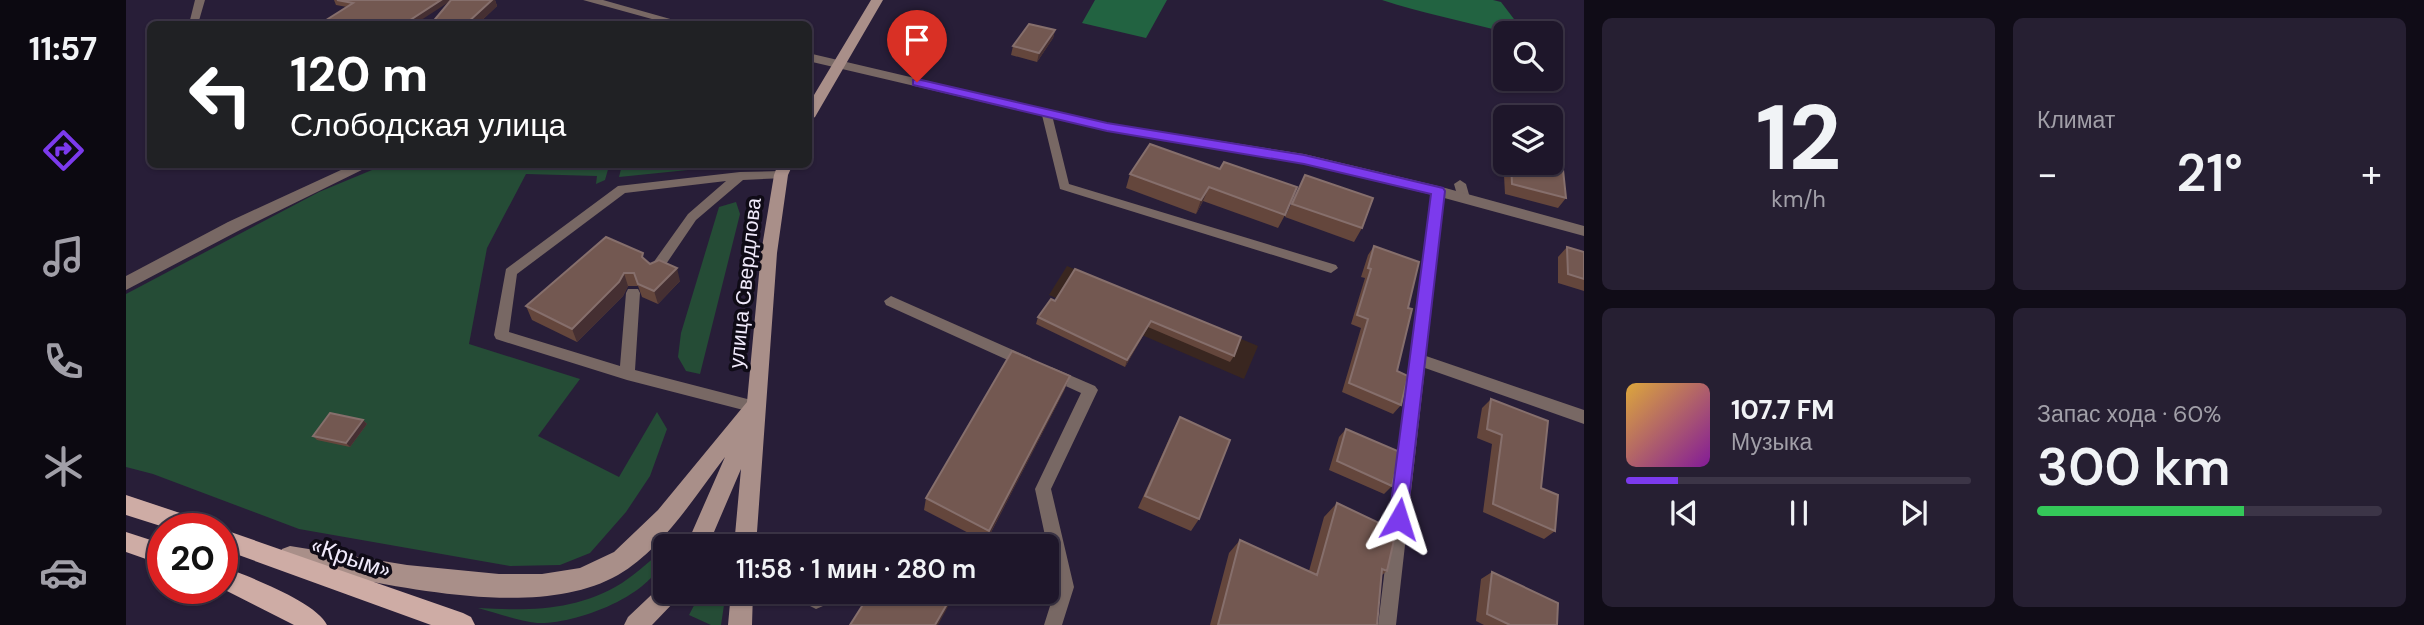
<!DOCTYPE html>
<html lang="ru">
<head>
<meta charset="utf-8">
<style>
  :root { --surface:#1e162a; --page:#261f32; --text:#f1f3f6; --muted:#a19fa8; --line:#3c3547; --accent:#7c3aed }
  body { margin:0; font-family:"DM Sans",sans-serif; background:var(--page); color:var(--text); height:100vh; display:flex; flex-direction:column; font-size:26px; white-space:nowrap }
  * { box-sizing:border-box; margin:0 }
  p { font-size:23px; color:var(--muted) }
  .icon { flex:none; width:38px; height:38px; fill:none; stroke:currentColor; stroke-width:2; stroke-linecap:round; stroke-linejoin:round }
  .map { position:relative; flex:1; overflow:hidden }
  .panel { display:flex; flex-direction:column; gap:18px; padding:18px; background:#100c17; width:840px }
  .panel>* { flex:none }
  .guide { position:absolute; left:21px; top:21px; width:665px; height:147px; border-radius:10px; box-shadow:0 2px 5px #0004,0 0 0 2px var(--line); background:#202124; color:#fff; overflow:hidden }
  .tools { position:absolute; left:1367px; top:21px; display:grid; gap:14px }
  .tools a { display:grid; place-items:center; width:70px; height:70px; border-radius:10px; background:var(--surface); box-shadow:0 2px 5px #0004,0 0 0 2px var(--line); font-size:35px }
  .speed { position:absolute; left:21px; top:513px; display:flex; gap:14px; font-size:35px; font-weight:700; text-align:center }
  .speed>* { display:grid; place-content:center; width:91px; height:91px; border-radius:50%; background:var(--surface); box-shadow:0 2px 5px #0004,0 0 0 2px var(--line); line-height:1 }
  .speed .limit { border:10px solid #d22; background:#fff; color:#111 }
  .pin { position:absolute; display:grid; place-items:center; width:60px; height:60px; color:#fff; margin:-72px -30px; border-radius:50% 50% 50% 0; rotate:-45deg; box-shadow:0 0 7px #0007 }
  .pin .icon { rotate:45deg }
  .me { position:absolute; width:77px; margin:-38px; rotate:6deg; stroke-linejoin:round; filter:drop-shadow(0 0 5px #0008) }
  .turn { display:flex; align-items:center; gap:24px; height:147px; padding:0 28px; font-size:32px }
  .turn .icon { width:91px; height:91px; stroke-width:2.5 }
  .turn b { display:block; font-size:49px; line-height:60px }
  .big { font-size:52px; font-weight:600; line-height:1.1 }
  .panel .card { flex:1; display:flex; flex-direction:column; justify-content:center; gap:10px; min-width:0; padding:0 24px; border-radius:10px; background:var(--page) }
  .panel .dial { align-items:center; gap:0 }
  .dial b { font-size:91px; line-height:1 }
  .song { display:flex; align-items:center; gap:21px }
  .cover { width:84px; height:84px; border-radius:10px; background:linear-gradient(135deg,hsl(40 70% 55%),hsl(290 70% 35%)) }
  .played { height:7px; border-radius:4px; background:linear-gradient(90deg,var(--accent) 15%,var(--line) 15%) }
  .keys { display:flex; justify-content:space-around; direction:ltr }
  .heat { display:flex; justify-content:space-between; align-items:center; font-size:38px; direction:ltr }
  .charge { height:10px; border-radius:5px; background:linear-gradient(90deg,#34c759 60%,var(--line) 0) }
  .panel .tiles { flex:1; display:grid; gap:18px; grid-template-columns:repeat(2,1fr) }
  .trip { position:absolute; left:527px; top:534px; width:406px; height:70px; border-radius:10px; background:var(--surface); box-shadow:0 2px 5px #0004,0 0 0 2px var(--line); font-weight:600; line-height:70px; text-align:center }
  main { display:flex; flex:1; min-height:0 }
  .dock { display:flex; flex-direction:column; width:126px; justify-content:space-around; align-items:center; background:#0c0911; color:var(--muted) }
  .dock .icon { width:49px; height:49px }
  .dock .selected { color:var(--accent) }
  .dock b { font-size:32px; color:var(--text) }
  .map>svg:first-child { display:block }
  .industrial { fill:#392620 }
  .green { fill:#254c36 }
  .forest { fill:#226341 }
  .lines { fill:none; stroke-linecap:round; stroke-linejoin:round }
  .lane { fill:#786864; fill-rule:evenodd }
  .street { fill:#786864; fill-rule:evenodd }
  .secondary { fill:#a98f89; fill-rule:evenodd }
  .primary { fill:#ceaca5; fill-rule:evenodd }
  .wall { fill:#64463c }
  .shaded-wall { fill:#452f32 }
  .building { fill:#735851; stroke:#866f6c; stroke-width:2 }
  .route { fill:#7c3aed; stroke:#51269a; stroke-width:2 }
  .labels { text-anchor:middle; stroke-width:7; stroke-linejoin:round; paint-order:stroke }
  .street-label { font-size:21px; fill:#f0eafb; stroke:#0f0b16 }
  .near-street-label { font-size:24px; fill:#f0eafb; stroke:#0f0b16 }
</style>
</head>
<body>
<main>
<nav class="dock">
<b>11:57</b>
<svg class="icon selected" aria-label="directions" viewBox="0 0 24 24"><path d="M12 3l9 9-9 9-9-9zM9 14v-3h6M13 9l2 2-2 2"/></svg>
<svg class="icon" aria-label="music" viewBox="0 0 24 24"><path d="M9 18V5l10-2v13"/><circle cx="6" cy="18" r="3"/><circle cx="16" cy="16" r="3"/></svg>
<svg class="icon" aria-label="phone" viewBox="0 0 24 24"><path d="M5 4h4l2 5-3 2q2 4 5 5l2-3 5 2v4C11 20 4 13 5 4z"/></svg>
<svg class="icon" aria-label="climate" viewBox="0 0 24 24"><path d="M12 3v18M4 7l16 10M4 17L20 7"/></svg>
<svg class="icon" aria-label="car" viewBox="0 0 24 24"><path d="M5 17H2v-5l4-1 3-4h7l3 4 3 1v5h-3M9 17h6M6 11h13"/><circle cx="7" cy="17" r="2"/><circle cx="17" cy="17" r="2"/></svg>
</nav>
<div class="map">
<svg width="1458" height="625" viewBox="0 0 1458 625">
  <rect width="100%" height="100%" fill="#281e38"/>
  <path class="industrial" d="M 941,266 L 1132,346 L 1118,379 L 923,295 Z"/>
  <path class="green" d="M 258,165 L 483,166 L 479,180 L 470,184 L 471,176 L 400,174 L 361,248 L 343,344 L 454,379 L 412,436 L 493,477 L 531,412 L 541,429 L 524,476 L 500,512 L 464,553 L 434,565 L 384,566 L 173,529 L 27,474 L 0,467 L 0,294 L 193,192 Z
    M 496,165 L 496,164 L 611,165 L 493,177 Z
    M 610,202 L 614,214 L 574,374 L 560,371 L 552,357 L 555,333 L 593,207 Z
    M 539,548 C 538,593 449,625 411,623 C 392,621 371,613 352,608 C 403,611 451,611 496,583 C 511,573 525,560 539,548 Z
    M 575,592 L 600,592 L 595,625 L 585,625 L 563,615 Z"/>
  <path class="forest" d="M 969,0 L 1041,0 L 1020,38 L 956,23 Z
    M 1256,0 L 1367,0 L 1375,2 L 1391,23 L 1378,32 C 1337,21 1296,13 1256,0 Z"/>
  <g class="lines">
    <path class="lane" d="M 69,0 L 79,0 L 72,24 L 63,24 Z
      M 920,108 L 925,111 L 943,184 L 1210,265 L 1212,268 L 1205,273 L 934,189 L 915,111 Z
      M 655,171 L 659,172 L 659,178 L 617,180 L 570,220 L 534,273 L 529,275 L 522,270 L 562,214 L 600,181 L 499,193 L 391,274 L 383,332 L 494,366 L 500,293 L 502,289 L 512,289 L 514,293 L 509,370 L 629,401 L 634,402 L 637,407 L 634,412 L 629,413 L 501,380 L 370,339 L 368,335 L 380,269 L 492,186 L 614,172 Z
      M 1334,180 L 1340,184 L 1344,198 L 1342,201 L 1338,202 L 1332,198 L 1328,184 Z
      M 1312,187 L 1318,191 L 1300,356 L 1458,410 L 1458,424 L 1299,368 L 1270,625 L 1252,625 L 1284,362 L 1283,359 L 1285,355 L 1306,191 Z
      M 765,296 L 905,358 L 907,362 L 905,366 L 895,366 L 760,305 L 758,301 Z
      M 925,367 L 969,386 L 972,390 L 925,489 L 948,587 L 936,625 L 918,625 L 930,587 L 909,489 L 955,393 L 920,377 L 918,373 L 920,369 Z
      M 665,592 L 692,592 L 697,594 L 699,600 L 697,606 L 690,609 L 668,598 Z"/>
    <path class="street" d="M 457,0 L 477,0 L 562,24 L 544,24 Z
      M 682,53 L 981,123 L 1178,154 L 1312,186 L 1458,226 L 1458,236 L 1311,196 L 1178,164 L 981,131 L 682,61 Z
      M 228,164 L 248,164 L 114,230 L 0,290 L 0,276 L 102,222 Z"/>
    <path class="secondary" d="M 745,0 L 757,0 L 689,117 L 682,121 L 682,105 Z
      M 652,164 L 667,164 L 662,175 L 651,253 L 630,546 L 608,546 L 615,469 L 582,546 L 560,546 L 599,457 C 568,497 537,549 492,575 C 420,616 302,592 224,578 C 202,574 177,573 156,565 L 153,557 L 156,549 L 164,546 L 281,565 L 373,574 L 416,574 L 454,568 L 488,552 L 532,510 L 621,402 L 635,253 L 648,175 Z
      M 539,582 L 539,592 L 553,592 L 550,600 L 526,625 L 498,625 L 502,617 Z
      M 605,592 L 627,592 L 626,625 L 602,625 Z"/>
    <path class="primary" d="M 0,495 L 78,521 L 81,528 L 41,528 L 0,515 Z
      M 96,529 L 337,613 L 345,617 L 349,625 L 305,625 L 96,549 Z
      M 0,532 L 37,544 L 37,565 L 0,552 Z
      M 96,566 C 121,576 191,602 201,625 L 168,625 L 95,588 Z"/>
  </g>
  <path class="wall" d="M 208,0 L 369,0 L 371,6 L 352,24 L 305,24 L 324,1 L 221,7 L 210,5 Z
    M 929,30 L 927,38 L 911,62 L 885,55 L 887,46 Z
    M 1024,144 L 1159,215 L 1152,228 L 1077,201 L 1070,214 L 1000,188 L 1004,174 Z
    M 1379,155 L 1379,163 L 1424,163 L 1440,198 L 1432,208 L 1379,194 L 1377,157 Z
    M 1179,175 L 1236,228 L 1228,242 L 1159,217 Z
    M 1248,246 L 1282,308 L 1271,371 L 1275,405 L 1267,414 L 1216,392 L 1235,328 L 1225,324 L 1239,278 L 1235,277 L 1242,255 Z
    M 1441,247 L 1458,252 L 1458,291 L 1432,283 L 1432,257 Z
    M 519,260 L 554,281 L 532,304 L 516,297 L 512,286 L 502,286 L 497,296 L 451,342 L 406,320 L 400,306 Z
    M 949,269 L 1108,356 L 1104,362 L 1022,327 L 999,367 L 910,324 L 912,317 L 929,301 Z
    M 939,389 L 860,542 L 798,510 L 800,498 Z
    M 1365,399 L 1415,488 L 1429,531 L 1418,539 L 1357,512 L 1366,444 L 1351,438 L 1356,408 Z
    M 1054,417 L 1073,519 L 1065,531 L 1012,508 L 1047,430 Z
    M 237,420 L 241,424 L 224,447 L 191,440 L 187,436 Z
    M 1220,429 L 1266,486 L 1258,494 L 1203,470 L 1213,437 Z
    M 1211,503 L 1261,571 L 1256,575 L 1251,625 L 1084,625 L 1103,553 L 1114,540 L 1183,571 L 1198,517 Z
    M 1366,572 L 1431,625 L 1358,625 L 1350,621 L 1355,579 Z"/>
  <path class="shaded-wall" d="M 315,0 L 326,0 L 289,24 L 278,24 Z
    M 366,0 L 369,0 L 371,6 L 352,24 L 340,24 Z
    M 929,30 L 927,38 L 911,62 L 913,53 Z
    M 1083,187 L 1077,201 L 1070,214 L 1075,200 Z
    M 551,268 L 554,281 L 532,304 L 528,291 Z
    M 498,273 L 502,286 L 497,296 L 451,342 L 446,329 Z
    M 1025,321 L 1022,327 L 999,367 L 1001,360 Z
    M 944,376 L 939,389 L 860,542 L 863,531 Z
    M 237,420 L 241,424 L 224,447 L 220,443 Z
    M 828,592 L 830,592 L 812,625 L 809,625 Z"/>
  <path class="building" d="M 211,0 L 315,0 L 278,24 L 194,24 L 227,3 Z
    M 325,0 L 366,0 L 340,24 L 305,24 Z
    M 903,24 L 929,30 L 913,53 L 887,46 Z
    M 1024,144 L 1094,169 L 1098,162 L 1171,187 L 1159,215 L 1083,187 L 1075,200 L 1004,174 Z
    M 1424,158 L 1436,160 L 1440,198 L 1386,184 L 1385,163 L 1424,163 Z
    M 1179,175 L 1247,198 L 1236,228 L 1166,204 Z
    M 480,237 L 517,253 L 516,257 L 524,264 L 533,260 L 551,268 L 528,291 L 512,284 L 508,273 L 498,273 L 493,282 L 446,329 L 400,306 Z
    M 1248,246 L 1293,262 L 1282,308 L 1286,309 L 1271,371 L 1282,376 L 1275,405 L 1223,383 L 1242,319 L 1231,315 L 1245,269 L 1242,268 Z
    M 1441,247 L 1458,252 L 1458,279 L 1442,274 Z
    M 949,269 L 1115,337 L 1108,356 L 1025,321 L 1001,360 L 912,317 L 925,299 L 929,301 Z
    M 886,351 L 944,376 L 863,531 L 800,498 Z
    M 1365,399 L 1422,421 L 1415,488 L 1432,495 L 1429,531 L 1367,504 L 1376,435 L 1361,429 Z
    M 204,413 L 237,420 L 220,443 L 187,436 Z
    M 1054,417 L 1104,440 L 1073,519 L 1019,496 Z
    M 1220,429 L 1274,452 L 1266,486 L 1211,461 Z
    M 1211,503 L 1270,531 L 1261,571 L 1256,569 L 1251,625 L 1092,625 L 1114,540 L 1191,575 Z
    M 778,537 L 793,546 L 773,546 Z
    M 1366,572 L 1432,603 L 1431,625 L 1384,625 L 1361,614 Z
    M 745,592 L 828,592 L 809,625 L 724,625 Z"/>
  <path class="route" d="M 791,79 L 981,123 L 1178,155 L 1317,188 L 1319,191 L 1280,525 L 1273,528 L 1266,525 L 1263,519 L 1305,194 L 1178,164 L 981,131 L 787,85 L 787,80 Z"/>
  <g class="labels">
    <g class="street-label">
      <text transform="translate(619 283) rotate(-84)" y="7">улица Свердлова</text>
    </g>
    <g class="near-street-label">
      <text transform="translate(225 558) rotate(19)" y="8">«Крым»</text>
    </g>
  </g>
</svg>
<div class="tools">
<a><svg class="icon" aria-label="search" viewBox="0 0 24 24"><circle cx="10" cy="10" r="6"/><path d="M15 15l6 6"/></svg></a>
<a><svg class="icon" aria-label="layers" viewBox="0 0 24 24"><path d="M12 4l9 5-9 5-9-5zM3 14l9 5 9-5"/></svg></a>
</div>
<div class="speed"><div class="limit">20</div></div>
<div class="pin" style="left:791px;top:82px;background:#d93025"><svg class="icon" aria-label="arrive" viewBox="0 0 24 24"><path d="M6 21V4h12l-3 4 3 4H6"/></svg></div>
<svg class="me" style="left:1273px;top:519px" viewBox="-20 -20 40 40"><path d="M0-17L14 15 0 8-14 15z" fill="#7c3aed" stroke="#fff" stroke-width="4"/></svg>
<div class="trip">11:58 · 1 мин · 280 m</div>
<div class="guide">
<div class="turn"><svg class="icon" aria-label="left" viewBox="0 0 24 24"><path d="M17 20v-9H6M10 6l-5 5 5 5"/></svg><div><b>120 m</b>Слободская улица</div></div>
</div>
</div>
<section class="panel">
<div class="tiles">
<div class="card dial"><b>12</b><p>km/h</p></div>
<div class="card"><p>Климат</p>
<div class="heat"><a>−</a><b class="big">21°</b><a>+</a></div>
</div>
<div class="card">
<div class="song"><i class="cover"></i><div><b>107.7 FM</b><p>Музыка</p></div></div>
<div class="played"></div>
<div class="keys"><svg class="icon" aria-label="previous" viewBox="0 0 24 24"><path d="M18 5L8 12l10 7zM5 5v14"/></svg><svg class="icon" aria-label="pause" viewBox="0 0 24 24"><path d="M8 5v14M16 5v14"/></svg><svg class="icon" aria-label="next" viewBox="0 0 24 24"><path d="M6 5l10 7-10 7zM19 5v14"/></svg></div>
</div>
<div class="card"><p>Запас хода · 60%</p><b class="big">300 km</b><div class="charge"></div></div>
</div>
</section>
</main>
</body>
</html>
